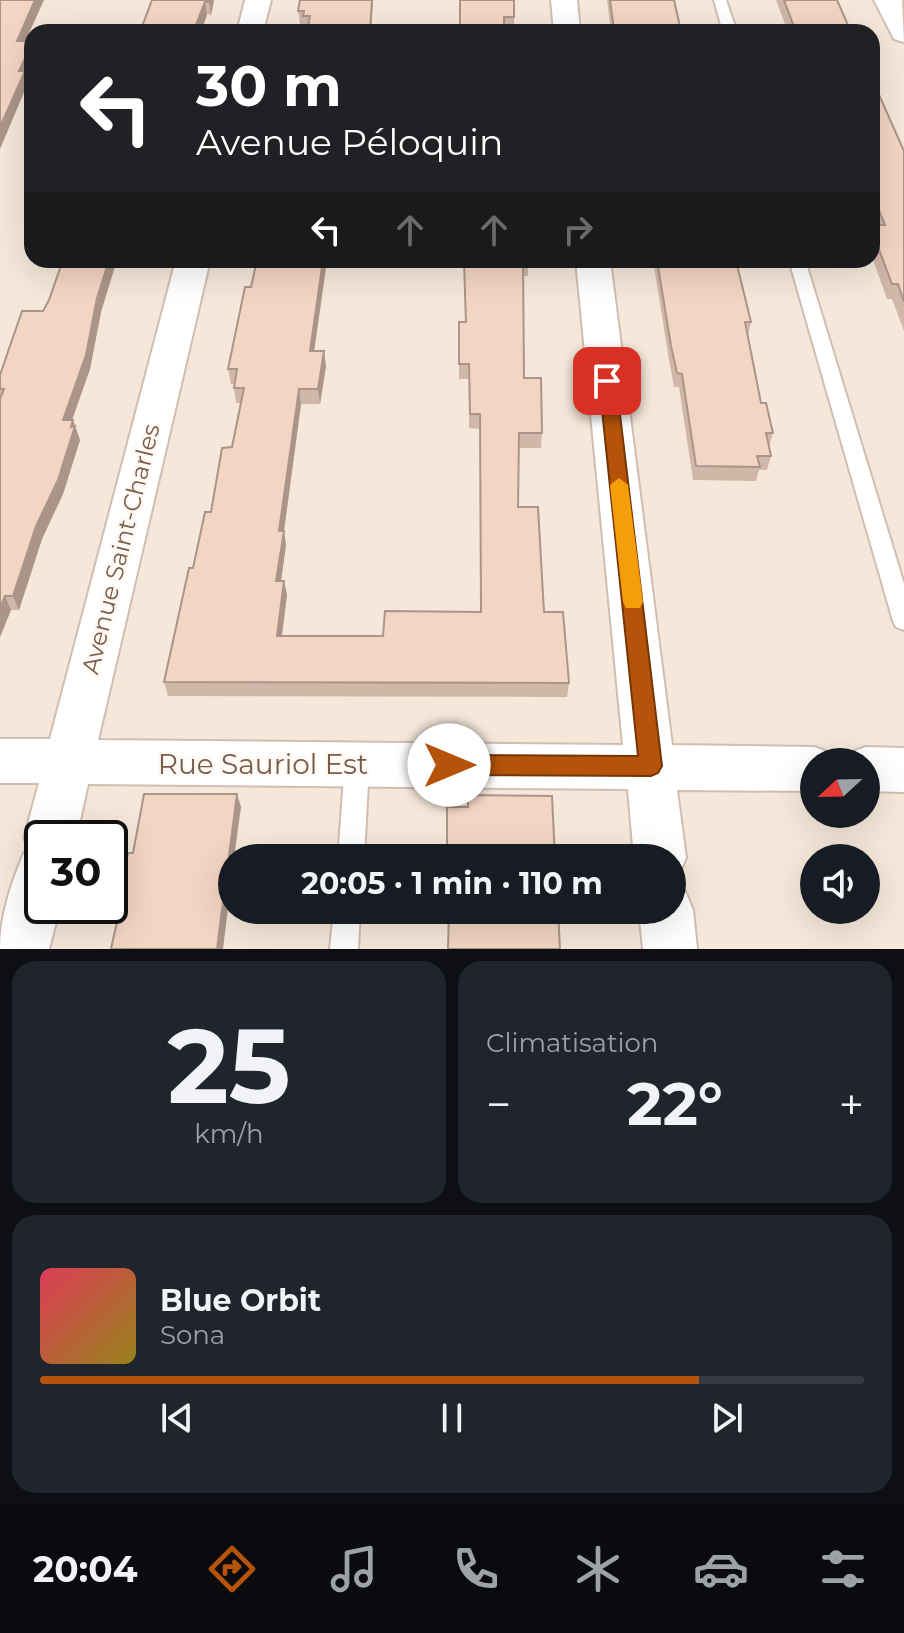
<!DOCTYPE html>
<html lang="fr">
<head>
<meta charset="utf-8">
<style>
  :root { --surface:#171b24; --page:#20242c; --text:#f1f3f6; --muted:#9ea1a6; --line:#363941; --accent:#b45309 }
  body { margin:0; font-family:Montserrat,sans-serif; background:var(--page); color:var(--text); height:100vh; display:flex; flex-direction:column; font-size:30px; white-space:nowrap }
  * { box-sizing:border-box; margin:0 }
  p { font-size:26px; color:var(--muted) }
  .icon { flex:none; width:44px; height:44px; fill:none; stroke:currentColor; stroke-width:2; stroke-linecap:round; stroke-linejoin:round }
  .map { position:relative; height:949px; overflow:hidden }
  .side { display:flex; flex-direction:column; gap:12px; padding:12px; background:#0d0f14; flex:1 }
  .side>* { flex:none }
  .guide { position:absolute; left:24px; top:24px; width:856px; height:244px; border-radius:24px; box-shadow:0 8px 32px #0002; background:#202124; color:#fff; overflow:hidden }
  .needle { width:52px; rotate:248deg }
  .fabs { position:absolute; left:800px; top:748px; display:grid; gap:16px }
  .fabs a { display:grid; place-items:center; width:80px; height:80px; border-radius:50%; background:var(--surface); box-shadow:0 8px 32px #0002; font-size:40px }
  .speed { position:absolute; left:24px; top:820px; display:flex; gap:16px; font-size:40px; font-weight:700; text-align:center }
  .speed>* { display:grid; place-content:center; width:104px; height:104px; border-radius:50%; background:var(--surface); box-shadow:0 8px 32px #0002; line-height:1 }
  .speed .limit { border:4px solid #111; border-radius:12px; background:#fff; color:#111 }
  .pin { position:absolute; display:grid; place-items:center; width:68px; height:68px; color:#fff; margin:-34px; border-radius:16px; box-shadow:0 4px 12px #0006 }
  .me { position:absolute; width:88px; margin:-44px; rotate:90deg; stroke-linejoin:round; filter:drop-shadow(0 0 6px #0008) }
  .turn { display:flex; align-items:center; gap:28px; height:168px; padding:0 40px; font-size:36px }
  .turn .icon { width:104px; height:104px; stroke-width:2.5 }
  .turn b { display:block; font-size:56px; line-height:68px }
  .lanes { display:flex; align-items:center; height:76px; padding:0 40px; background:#0003; justify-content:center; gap:40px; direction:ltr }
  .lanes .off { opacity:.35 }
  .big { font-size:60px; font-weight:700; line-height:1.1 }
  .side .card { flex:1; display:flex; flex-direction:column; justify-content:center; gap:12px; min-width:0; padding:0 28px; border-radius:24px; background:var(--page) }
  .side .dial { align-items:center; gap:0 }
  .dial b { font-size:104px; line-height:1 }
  .song { display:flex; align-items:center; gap:24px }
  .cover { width:96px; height:96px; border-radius:12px; background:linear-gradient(135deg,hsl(350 70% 55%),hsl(50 70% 35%)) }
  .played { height:8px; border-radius:4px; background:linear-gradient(90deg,var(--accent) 80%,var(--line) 80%) }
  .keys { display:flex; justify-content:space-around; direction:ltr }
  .heat { display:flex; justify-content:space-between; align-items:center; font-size:44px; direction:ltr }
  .side .tiles { flex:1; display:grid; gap:12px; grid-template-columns:1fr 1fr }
  .card:last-child { grid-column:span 2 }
  .trip { position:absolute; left:218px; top:844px; width:468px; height:80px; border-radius:40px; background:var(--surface); box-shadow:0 8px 32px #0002; font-weight:700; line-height:80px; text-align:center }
  .tab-bar { display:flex; height:128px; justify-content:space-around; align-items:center; background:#090b0e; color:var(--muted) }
  .tab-bar .icon { width:56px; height:56px }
  .tab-bar .current { color:var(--accent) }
  .tab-bar b { font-size:36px; color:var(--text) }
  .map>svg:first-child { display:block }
  .residential { fill:#f5e8da; fill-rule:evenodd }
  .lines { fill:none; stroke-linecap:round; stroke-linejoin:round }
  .service-casing { stroke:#d1beb0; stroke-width:4 }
  .minor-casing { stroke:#d1beb0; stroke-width:4 }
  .secondary-casing { stroke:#d6c0b0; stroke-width:4 }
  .service { fill:#fff; fill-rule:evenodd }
  .minor { fill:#fff; fill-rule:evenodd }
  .secondary { fill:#fff; fill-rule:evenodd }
  .wall { fill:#d1b7a8 }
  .shaded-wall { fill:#aa9588 }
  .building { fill:#f3d5c3; stroke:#aa9588; stroke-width:2 }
  .route { fill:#b45309; stroke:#753606; stroke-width:2 }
  .slow { fill:#f59e0b }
  .labels { text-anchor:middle; stroke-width:6; stroke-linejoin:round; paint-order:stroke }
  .street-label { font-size:24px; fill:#7a5c4d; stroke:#fffaf3 }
  .near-street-label { font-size:28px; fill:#7a5c4d; stroke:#fffaf3 }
</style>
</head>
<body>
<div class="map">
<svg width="904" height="949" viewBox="0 0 904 949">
  <rect width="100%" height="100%" fill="#fdf6ec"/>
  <path class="residential" d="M 0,0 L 904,0 L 904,949 L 0,949 ZM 32,32 L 872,32 L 872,260 L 32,260 ZM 814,762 L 866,762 L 866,814 L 814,814 ZM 42,838 L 110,838 L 110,906 L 42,906 ZM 232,858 L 672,858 L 672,910 L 232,910 ZM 814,858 L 866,858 L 866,910 L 814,910 Z"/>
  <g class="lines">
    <g class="service-casing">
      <path id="service" d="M 714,0 L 726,0 L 737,32 L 723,32 Z
        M 789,260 L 805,260 L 904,584 L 904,630 L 896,627 L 893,621 Z
        M 357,753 L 366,756 L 369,764 L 364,858 L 338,858 L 345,764 L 348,756 Z
        M 334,910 L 360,910 L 358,949 L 330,949 Z"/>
    </g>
    <g class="minor-casing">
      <path id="minor" d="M 245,0 L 271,0 L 263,32 L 237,32 Z
        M 551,0 L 577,0 L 580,32 L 554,32 Z
        M 176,260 L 210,260 L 98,740 L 623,745 L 576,260 L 610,260 L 672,745 L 814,747 L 831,753 L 835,762 L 814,762 L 814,791 L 677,790 L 686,858 L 678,876 L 672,878 L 672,858 L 634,858 L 628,789 L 88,784 L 76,838 L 42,838 L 42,906 L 60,906 L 49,949 L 0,949 C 0,917 11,883 24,853 L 30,851 L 24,838 L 39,783 L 0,783 L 0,739 L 50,739 Z
        M 866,747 L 904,748 L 904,792 L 866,791 L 866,762 L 845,762 L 849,753 Z
        M 672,886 L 685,891 L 693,910 L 697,949 L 643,949 L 639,910 L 672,910 Z"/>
    </g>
    <g class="secondary-casing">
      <path id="secondary" d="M 874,0 L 902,0 L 904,42 L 894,39 Z"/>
    </g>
    <use href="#service" class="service"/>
    <use href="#minor" class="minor"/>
    <use href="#secondary" class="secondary"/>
  </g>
  <path class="wall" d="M 152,0 L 214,0 L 211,15 Z
    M 300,0 L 371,32 L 305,29 L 304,24 L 300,24 L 298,11 Z
    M 460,0 L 514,17 L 514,31 L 459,32 Z
    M 607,0 L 674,0 L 680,32 L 611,32 Z
    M 776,0 L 837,0 L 851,32 L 788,32 Z
    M 872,79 L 904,151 L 904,331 L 892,299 L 887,299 L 872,257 L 872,225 L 874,225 L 872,219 Z
    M 257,260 L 327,260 L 314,351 L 326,366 L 320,404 L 301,404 L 284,531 L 286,545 L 281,581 L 287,595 L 282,636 L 383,636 L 481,612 L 480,429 L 469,428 L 469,379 L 459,379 L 459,322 L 465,322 L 464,260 L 528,260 L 528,276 L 523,276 L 524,378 L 542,433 L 541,448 L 519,448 L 518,507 L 544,612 L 569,683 L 567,697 L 168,696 L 164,682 L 193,568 L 232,447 L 241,403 L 236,403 L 234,388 L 234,384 L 231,384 L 228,369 L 251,287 Z
    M 653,260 L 731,260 L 751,322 L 748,336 L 761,403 L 773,433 L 769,447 L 771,456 L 767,470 L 759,470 L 756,481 L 693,480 L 679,387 L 674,387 L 669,360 Z
    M 101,312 L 90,369 L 72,420 L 80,440 L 63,494 L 42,539 L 19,610 L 11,610 L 0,637 L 0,375 Z
    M 447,807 L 555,858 L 447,858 Z"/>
  <path class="shaded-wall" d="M 35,0 L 44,0 L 20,53 L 17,41 Z
    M 209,0 L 214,0 L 211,15 L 209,2 Z
    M 372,0 L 373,0 L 371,32 L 370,32 Z
    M 205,2 L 207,15 L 201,32 L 193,32 Z
    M 32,44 L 32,63 L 26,76 L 28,83 L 0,149 L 0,127 L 19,71 Z
    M 109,260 L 117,260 L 101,312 L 90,369 L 67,434 L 63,420 Z
    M 323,260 L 327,260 L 312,366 L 310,351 Z
    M 324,351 L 326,366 L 320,404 L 318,389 Z
    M 299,389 L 301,404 L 283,538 L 284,531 L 286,545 L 279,595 L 276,581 L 279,531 Z
    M 73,420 L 80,440 L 63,494 L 42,539 L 19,610 L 13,596 Z
    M 284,581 L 287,595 L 280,650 L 277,636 Z
    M 5,596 L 11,610 L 0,637 L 0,608 Z
    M 237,794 L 241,807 L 234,858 L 232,858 L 232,876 L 223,949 L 217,949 Z"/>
  <path class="building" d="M 0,0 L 35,0 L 17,41 L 32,41 L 32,44 L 19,71 L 25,71 L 0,127 Z
    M 152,0 L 209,0 L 209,2 L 205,2 L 193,32 L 140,32 Z
    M 300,0 L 372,0 L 370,32 L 307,32 L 310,16 L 303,16 L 304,11 L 298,11 Z
    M 460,0 L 514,0 L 514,17 L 504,17 L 504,32 L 460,32 Z
    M 610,0 L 674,0 L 681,31 L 625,32 L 625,30 L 614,30 Z
    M 784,0 L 837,0 L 851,32 L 796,32 Z
    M 872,79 L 904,151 L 904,302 L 898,284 L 892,284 L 872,231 L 872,225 L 885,225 L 872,193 Z
    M 63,260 L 109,260 L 97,298 L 86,355 L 63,420 L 73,420 L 71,427 L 75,426 L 58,480 L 36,526 L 13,596 L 5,596 L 0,608 L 0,399 L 4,389 L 0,389 L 0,375 L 22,311 L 43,311 L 49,300 Z
    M 257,260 L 323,260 L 310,351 L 324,351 L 318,389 L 299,389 L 279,531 L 284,531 L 276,581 L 284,581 L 277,636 L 383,636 L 385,611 L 481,612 L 480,414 L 470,414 L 469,364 L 459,364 L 459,322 L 466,322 L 464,260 L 528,260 L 529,261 L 523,261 L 524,378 L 541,378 L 542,433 L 519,433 L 518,507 L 538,507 L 544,612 L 563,612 L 569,683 L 164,682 L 189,568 L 193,568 L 205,512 L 211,512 L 222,448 L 232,447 L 244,388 L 234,388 L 237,369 L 228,369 L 245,287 L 251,287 Z
    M 657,260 L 736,261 L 751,322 L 745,322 L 761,403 L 766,403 L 773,433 L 766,433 L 771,456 L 757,456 L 760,467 L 696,466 L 682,374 L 677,373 L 671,346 Z
    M 144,794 L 237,794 L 217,949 L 111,949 L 116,926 L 124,902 L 118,902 L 128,853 L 133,853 Z
    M 468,795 L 552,796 L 555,858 L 455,858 L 455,849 L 447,849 L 447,807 L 468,807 Z
    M 449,910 L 558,910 L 560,949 L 448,949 Z"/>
  <path class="route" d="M 607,375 L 616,381 L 662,766 L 658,773 L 651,776 L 449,775 L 441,772 L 438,765 L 441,758 L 449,755 L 638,756 L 599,381 Z"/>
  <path class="slow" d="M 619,478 L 628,485 L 643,602 L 640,608 L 626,608 L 623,602 L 610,485 Z"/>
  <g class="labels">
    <g class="street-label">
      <text transform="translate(121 549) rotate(-76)" y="8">Avenue Saint-Charles</text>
    </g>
    <g class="near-street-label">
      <text x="263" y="774">Rue Sauriol Est</text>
    </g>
  </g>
</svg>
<div class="fabs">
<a><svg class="needle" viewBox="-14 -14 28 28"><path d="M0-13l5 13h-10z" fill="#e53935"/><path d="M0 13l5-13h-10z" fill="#9ea1a6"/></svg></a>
<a><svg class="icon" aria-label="sound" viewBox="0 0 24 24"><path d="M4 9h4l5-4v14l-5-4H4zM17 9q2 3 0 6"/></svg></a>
</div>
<div class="speed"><div class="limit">30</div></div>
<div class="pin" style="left:607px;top:381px;background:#d93025"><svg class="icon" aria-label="arrive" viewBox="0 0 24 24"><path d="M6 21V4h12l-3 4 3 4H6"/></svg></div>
<svg class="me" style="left:449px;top:765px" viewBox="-20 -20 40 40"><circle r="19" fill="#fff"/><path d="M0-13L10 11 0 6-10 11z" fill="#b45309"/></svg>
<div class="trip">20:05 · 1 min · 110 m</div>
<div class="guide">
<div class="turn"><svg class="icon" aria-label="left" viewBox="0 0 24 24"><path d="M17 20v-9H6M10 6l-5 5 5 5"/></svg><div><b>30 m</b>Avenue Péloquin</div></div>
<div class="lanes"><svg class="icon" aria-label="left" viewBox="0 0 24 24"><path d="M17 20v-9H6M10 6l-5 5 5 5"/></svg><svg class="icon off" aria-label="ahead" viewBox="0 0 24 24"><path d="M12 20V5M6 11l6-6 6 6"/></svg><svg class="icon off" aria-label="ahead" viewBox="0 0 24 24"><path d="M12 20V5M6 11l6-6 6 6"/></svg><svg class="icon off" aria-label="right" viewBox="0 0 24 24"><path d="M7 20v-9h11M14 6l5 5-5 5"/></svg></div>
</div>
</div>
<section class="side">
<div class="tiles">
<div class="card dial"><b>25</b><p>km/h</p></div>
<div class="card"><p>Climatisation</p>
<div class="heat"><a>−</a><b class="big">22°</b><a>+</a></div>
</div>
<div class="card">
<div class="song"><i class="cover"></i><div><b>Blue Orbit</b><p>Sona</p></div></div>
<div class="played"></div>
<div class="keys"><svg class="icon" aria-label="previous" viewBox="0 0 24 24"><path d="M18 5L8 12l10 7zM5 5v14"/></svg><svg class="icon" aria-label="pause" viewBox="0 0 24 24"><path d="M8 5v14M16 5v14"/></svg><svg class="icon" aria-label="next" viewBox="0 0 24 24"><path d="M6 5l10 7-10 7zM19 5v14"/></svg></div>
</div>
</div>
</section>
<nav class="tab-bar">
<b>20:04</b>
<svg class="icon current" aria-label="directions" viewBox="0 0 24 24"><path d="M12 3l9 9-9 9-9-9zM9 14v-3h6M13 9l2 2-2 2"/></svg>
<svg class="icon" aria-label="music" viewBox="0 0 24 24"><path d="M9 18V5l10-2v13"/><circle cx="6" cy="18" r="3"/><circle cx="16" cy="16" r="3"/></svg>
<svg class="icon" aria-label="phone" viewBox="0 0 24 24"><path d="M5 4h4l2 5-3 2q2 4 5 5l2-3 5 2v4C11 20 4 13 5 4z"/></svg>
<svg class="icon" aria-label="climate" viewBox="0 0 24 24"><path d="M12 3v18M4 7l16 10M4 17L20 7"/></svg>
<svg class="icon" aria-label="car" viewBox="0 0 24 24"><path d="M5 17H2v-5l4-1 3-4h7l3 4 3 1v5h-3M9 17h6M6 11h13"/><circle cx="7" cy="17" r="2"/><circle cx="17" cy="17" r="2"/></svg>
<svg class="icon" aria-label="filters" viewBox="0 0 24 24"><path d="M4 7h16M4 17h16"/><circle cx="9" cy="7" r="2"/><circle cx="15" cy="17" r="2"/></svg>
</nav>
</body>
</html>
